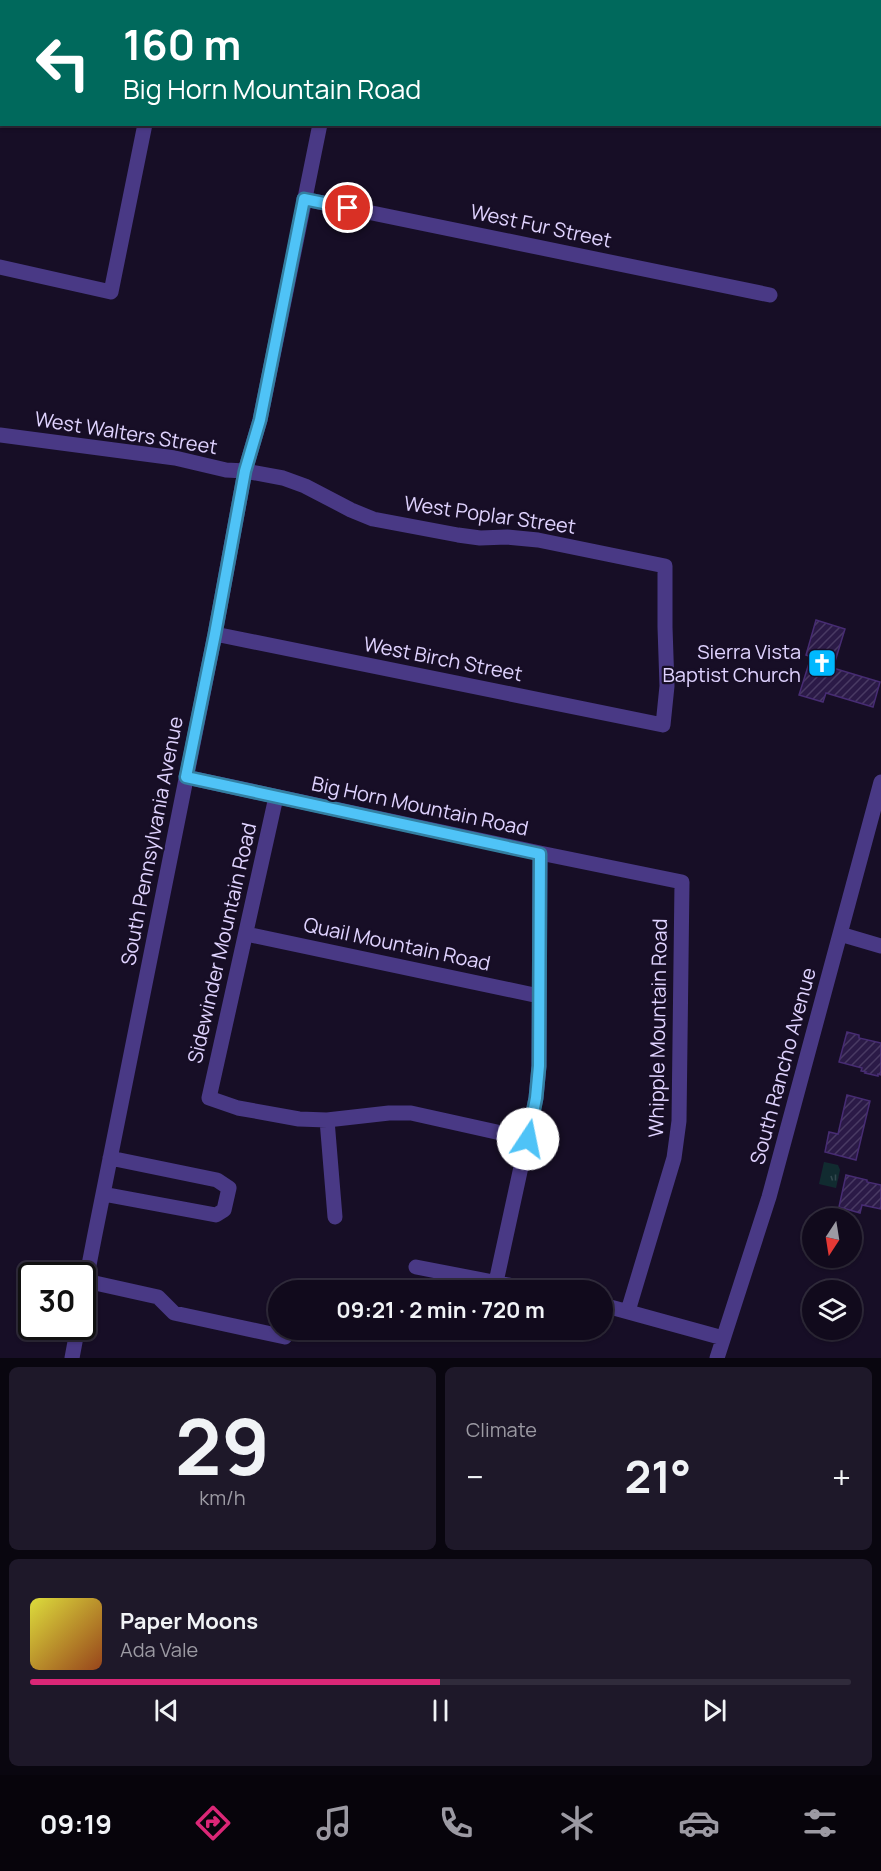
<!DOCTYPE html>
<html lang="en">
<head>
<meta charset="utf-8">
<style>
  :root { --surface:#110a1c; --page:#1e1829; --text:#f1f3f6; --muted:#9c9aa3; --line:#302b3b; --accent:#db2777 }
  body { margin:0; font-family:Manrope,sans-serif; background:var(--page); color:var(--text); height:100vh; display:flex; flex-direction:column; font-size:22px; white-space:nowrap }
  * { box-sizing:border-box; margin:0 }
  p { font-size:20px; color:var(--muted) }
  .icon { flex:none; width:33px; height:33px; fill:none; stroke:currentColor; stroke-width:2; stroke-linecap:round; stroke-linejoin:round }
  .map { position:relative; height:1358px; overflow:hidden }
  .side { display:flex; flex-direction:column; gap:9px; padding:9px; background:#09060f; flex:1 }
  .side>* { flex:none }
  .guide { position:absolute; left:0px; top:0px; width:882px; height:126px; box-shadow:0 2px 4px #0004,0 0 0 2px var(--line); background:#00695c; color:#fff; overflow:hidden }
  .needle { width:39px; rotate:192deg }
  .fabs { position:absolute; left:802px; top:1208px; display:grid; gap:12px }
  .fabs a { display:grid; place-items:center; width:60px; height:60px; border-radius:50%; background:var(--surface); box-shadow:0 2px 4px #0004,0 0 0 2px var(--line); font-size:30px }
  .speed { position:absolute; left:18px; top:1262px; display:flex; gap:12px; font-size:30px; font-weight:700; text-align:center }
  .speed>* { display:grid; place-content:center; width:78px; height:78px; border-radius:50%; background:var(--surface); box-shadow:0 2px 4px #0004,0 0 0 2px var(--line); line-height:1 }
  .speed .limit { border:3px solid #111; border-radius:9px; background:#fff; color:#111 }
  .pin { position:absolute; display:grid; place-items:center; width:51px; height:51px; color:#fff; margin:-26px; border:3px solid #fff; border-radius:50%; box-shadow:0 2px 6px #0007 }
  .me { position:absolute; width:66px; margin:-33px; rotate:11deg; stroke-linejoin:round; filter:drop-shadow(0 0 4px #0008) }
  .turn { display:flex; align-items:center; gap:21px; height:126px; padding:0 24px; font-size:27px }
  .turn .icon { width:78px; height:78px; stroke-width:2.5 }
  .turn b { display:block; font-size:42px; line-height:51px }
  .big { font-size:45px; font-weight:700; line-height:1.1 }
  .side .widget { flex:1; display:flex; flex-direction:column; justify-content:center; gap:9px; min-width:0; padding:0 21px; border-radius:9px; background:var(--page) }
  .side .dial { align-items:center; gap:0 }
  .dial b { font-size:78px; line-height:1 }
  .song { display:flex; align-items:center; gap:18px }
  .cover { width:72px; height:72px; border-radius:9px; background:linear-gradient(135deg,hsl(60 70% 55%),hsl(20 70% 35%)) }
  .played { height:6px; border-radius:3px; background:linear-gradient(90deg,var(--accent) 50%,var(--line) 50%) }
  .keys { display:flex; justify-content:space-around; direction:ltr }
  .heat { display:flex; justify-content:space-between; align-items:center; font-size:33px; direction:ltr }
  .side .tiles { flex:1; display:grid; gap:9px; grid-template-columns:1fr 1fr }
  .widget:last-child { grid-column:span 2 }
  .trip { position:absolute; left:268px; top:1280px; width:345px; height:60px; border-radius:30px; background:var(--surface); box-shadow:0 2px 4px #0004,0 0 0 2px var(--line); font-weight:700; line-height:60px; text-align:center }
  .tabs { display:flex; height:96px; justify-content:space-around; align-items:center; background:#07040b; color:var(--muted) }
  .tabs .icon { width:42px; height:42px }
  .tabs .current { color:var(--accent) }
  .tabs b { font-size:27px; color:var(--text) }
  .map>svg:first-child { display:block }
  .park { fill:url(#park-tufts) }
  .building { fill:url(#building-hatch); stroke:#472c73; stroke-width:1.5 }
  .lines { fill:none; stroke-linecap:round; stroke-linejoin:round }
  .minor { stroke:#493985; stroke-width:15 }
  .major { stroke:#de5aff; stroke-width:15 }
  .route-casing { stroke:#337fa1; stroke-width:15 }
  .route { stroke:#4fc3f7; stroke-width:10 }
  .labels { text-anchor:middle; stroke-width:4.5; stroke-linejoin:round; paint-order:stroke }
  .street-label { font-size:20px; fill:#e0d3ff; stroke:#170e26 }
  .poi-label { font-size:20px; fill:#e0d3ff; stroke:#170e26; text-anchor:end }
</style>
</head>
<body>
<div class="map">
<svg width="881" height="1358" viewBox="0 0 881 1358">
  <defs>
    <pattern id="park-tufts" width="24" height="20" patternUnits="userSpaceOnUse" patternTransform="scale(1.5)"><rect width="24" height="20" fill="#112b30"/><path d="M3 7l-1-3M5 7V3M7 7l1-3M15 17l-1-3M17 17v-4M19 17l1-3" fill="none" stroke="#33494f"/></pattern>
    <pattern id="building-hatch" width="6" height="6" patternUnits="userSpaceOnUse" patternTransform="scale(1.5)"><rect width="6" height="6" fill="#2b1a47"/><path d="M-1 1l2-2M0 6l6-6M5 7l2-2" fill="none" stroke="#493a63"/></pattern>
  </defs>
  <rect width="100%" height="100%" fill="#170e26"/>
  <path class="park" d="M 824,1162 L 838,1165 L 840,1170 L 836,1188 L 819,1184 Z"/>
  <path class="building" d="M 816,620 L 845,629 L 833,668 L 880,682 L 873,707 L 826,693 L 823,702 L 799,695 L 811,657 L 806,655 Z
    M 847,1032 L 859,1035 L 859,1038 L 881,1043 L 881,1075 L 878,1074 L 878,1076 L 865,1073 L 866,1072 L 861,1071 L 862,1068 L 839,1062 Z
    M 847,1095 L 870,1101 L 856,1160 L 825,1152 L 829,1132 L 838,1134 Z
    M 846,1175 L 867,1180 L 867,1182 L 881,1185 L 881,1209 L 862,1205 L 860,1213 L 839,1207 Z"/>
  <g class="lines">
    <path class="minor" d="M 347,2 L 347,0
      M 548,2 L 548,0
      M 0,84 L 2,84
      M 304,199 L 770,295
      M 0,267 L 111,292 L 145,124
      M 0,435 L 175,458 L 226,470 L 245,471 L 283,478 L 305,486 L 351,510 L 373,519 L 458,535 L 480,538 L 507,537 L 538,540 L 665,566 L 665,627 L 667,686 L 663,725 L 215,634
      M 186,777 L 540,853 L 539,1066 L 536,1098 L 496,1282
      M 276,797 L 209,1098 L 238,1108 L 299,1119 L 327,1120 L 389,1113 L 411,1113 L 528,1139
      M 540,853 L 682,882 L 679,1121 L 674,1158 L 628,1311
      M 246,934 L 539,996
      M 840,934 L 881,946
      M 327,1120 L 335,1217
      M 103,1194 L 216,1215 L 224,1210 L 229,1188 L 217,1180 L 110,1158
      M 416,1267 L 534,1290
      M 86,1281 L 158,1297 L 174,1313 L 285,1337
      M 82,1301 L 95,1234 L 215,634 L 245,471 L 260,420 L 320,124
      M 603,1305 L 723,1338
      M 72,1358 L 78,1326
      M 717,1358 L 769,1197 L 881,782"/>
    <path class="major" d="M 467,0 L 474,2
      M 880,103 L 881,103"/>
  </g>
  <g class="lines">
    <g class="route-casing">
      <path id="route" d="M 348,208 L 304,199 L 260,420 L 245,471 L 215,634 L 186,777 L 540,854 L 539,1066 L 536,1098 L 528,1139"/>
    </g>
    <use href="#route" class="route"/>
  </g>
  <defs>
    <g id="church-square" transform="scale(1.5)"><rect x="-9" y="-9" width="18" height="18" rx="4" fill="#00b8fe" stroke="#170e26"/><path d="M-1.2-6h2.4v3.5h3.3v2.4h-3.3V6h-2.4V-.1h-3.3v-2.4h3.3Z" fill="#fff"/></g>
  </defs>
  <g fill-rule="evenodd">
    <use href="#church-square" x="822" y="663"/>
  </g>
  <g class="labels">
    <g class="street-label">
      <text transform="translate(541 226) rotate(12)" y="7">West Fur Street</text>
      <text transform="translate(126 433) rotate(9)" y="7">West Walters Street</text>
      <text transform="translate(490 515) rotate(8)" y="7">West Poplar Street</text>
      <text transform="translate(443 659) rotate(11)" y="7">West Birch Street</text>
      <text transform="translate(420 806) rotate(12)" y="7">Big Horn Mountain Road</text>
      <text transform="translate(152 841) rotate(-79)" y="7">South Pennsylvania Avenue</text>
      <text transform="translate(222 943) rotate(-77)" y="7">Sidewinder Mountain Road</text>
      <text transform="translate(397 944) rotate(12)" y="7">Quail Mountain Road</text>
      <text transform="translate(658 1028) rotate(-89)" y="7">Whipple Mountain Road</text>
      <text transform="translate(783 1066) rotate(-75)" y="7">South Rancho Avenue</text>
    </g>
    <g class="poi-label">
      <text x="801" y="659">Sierra Vista<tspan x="801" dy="23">Baptist Church</tspan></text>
    </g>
  </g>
</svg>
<div class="fabs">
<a><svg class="needle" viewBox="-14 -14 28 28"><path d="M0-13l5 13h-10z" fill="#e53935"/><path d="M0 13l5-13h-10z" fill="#9c9aa3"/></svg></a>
<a><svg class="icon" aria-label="layers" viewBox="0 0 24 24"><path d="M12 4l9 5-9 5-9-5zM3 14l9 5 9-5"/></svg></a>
</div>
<div class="speed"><div class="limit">30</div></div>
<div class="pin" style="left:348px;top:208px;background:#d93025"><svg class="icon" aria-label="arrive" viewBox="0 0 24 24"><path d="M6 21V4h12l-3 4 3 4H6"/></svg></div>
<svg class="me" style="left:528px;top:1139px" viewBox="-20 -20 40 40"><circle r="19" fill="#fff"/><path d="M0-13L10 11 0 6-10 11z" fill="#4fc3f7"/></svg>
<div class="trip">09:21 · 2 min · 720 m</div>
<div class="guide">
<div class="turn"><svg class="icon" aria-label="left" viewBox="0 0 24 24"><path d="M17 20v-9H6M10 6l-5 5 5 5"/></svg><div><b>160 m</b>Big Horn Mountain Road</div></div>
</div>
</div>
<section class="side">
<div class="tiles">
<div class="widget dial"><b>29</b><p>km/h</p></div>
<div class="widget"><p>Climate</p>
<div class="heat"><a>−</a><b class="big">21°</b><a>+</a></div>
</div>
<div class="widget">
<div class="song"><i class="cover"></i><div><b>Paper Moons</b><p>Ada Vale</p></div></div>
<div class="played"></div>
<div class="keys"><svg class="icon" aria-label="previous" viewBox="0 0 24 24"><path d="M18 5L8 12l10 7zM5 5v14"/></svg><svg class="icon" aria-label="pause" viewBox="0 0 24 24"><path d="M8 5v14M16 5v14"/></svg><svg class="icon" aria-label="next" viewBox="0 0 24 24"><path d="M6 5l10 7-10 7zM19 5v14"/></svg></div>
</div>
</div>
</section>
<nav class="tabs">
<b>09:19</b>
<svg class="icon current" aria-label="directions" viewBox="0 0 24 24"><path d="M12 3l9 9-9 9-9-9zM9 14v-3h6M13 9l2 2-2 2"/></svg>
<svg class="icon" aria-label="music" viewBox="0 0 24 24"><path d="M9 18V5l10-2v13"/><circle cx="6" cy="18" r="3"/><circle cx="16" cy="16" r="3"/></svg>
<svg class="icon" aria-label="phone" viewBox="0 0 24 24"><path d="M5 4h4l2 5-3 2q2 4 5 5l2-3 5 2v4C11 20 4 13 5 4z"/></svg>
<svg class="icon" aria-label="climate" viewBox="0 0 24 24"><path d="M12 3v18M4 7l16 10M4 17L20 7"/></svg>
<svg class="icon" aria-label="car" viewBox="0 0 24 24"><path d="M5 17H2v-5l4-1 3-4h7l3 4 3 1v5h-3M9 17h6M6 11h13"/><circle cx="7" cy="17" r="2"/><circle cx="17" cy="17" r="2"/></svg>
<svg class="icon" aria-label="filters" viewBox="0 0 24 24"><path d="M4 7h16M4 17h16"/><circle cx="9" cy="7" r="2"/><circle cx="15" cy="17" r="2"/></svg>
</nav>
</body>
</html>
